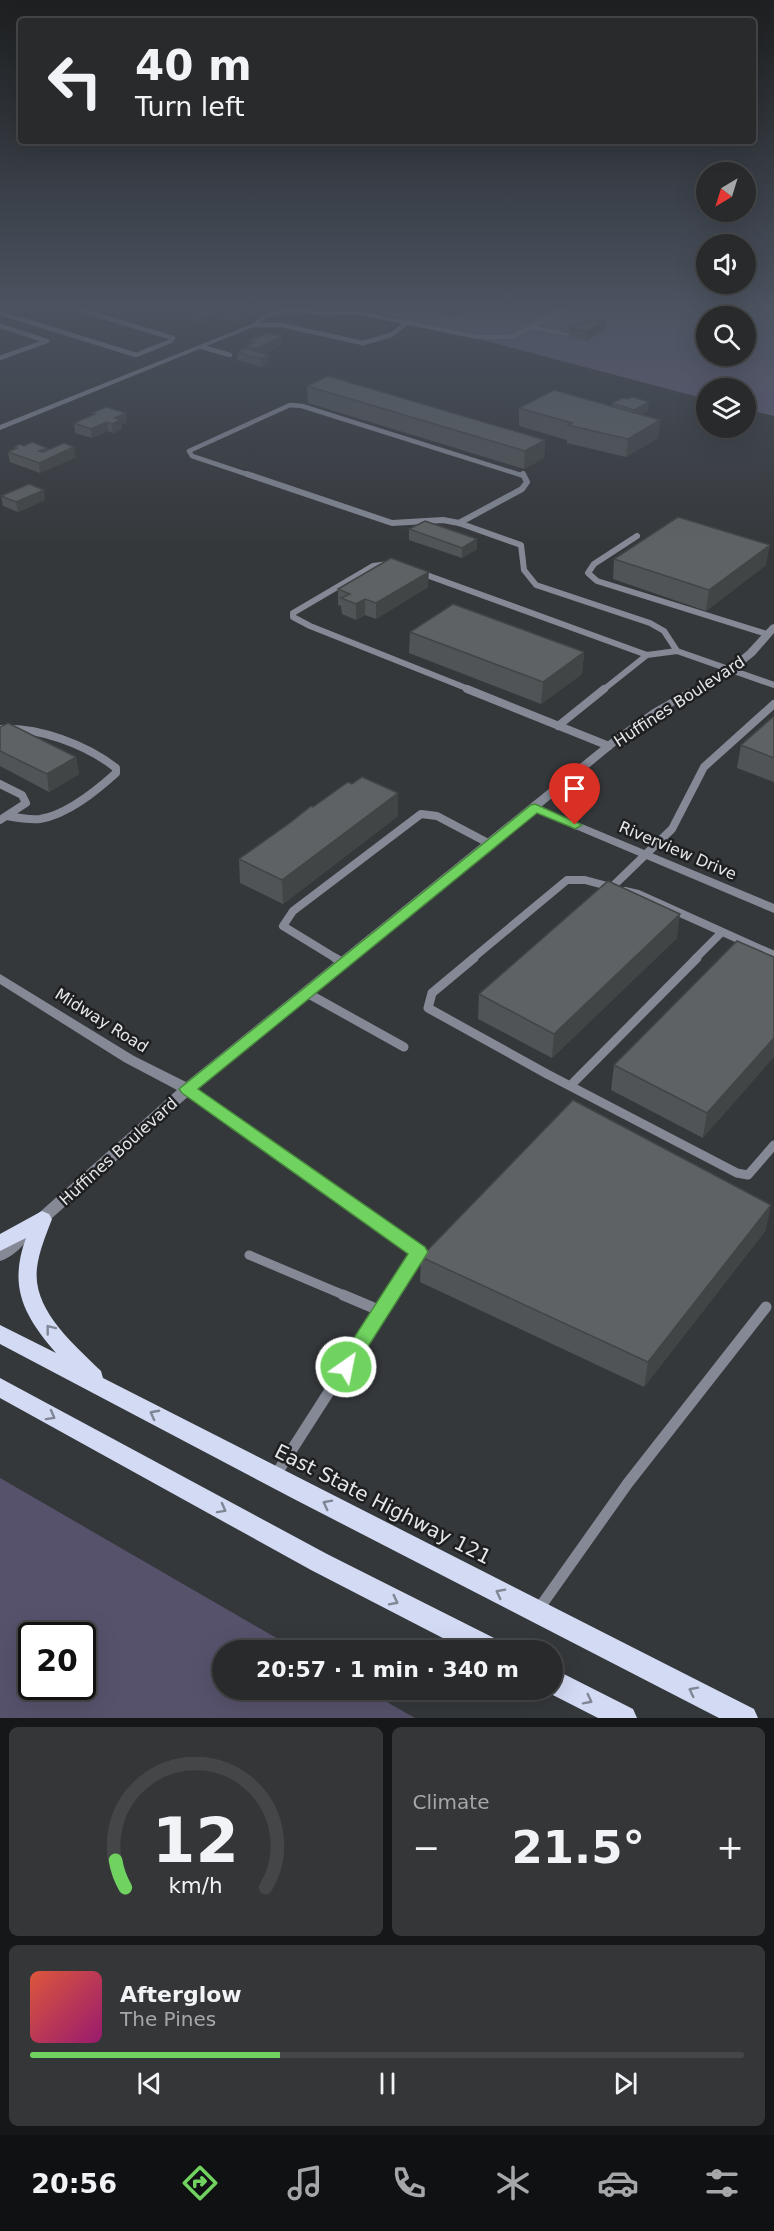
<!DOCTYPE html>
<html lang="en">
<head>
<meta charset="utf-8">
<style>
  :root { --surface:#282a2c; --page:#343638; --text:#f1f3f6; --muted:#a5a7a9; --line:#444648; --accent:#70d35f }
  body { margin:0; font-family:"DejaVu Sans",sans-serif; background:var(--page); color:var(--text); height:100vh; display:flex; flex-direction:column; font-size:22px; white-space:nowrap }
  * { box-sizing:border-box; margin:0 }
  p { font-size:20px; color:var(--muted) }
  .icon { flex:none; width:33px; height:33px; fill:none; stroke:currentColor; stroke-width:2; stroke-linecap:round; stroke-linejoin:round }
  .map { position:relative; height:1718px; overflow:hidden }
  .sheet { display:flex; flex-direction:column; gap:9px; padding:9px; background:#161718; flex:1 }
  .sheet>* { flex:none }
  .banner { position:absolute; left:18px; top:18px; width:738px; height:126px; border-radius:6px; box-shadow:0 6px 24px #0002,0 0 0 2px var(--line); background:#282a2c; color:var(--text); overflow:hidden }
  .needle { width:39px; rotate:218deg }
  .controls { position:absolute; left:696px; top:162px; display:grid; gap:12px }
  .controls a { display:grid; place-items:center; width:60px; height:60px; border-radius:50%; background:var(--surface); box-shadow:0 6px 24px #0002,0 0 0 2px var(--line); font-size:30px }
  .speed { position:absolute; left:18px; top:1622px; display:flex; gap:12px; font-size:30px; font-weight:700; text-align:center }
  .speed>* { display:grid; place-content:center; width:78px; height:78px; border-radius:50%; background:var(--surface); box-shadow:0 6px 24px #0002,0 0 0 2px var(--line); line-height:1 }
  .speed .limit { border:3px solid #111; border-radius:9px; background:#fff; color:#111 }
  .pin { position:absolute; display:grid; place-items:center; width:51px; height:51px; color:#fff; margin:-62px -26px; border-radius:50% 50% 50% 0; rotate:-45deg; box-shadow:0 0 6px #0007 }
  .pin .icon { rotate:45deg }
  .me { position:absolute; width:66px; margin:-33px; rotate:33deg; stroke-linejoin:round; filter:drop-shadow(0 0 4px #0008) }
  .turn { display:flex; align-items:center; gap:21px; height:126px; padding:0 18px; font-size:27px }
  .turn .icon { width:78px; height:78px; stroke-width:2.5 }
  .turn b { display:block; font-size:42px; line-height:51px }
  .big { font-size:45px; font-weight:700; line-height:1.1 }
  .sheet .card { flex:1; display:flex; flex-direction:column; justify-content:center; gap:9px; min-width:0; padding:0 21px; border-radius:9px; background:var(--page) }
  .sheet .dial { align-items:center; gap:0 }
  .dial svg { height:156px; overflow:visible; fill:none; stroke:var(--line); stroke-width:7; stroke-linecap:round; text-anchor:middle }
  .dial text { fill:var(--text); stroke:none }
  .song { display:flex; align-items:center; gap:18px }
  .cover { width:72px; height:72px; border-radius:9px; background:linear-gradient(135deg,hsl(10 70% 55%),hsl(320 70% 35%)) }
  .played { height:6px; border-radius:3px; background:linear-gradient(90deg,var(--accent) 35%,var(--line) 35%) }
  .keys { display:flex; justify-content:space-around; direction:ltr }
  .heat { display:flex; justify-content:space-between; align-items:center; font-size:33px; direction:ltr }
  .sheet .tiles { flex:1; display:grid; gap:9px; grid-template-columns:1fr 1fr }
  .card:last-child { grid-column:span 2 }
  .trip { position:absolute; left:212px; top:1640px; width:351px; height:60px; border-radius:30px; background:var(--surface); box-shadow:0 6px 24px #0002,0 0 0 2px var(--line); font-weight:700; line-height:60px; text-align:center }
  .tabs { display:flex; height:96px; justify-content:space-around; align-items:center; background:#101112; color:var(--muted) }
  .tabs .icon { width:42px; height:42px }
  .tabs .current { color:var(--accent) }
  .tabs b { font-size:27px; color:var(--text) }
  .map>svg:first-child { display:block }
  .green { fill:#57526c; fill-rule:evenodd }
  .forest { fill:#635e79; fill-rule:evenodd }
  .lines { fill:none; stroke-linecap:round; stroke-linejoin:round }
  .lane-far4 { stroke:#858996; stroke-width:4.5 }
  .lane-far3 { stroke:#858996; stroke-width:6 }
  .lane-far2 { stroke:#858996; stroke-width:8 }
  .lane-far1 { stroke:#858996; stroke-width:9 }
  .lane { stroke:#858996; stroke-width:11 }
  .street { fill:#858996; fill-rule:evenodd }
  .primary { fill:#d2daf4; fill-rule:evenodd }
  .wall { fill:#515456 }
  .shaded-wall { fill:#424546 }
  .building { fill:#5e6264; stroke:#424546; stroke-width:1.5 }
  .oneway { stroke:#818695 }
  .route { fill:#70d35f; stroke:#49893e; stroke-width:1.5 }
  .labels { text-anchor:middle; stroke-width:5; stroke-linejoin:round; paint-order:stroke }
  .street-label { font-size:16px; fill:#e6e7e9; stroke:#1e1f20 }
  .near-street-label { font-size:20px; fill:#e6e7e9; stroke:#1e1f20 }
</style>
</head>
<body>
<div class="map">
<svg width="774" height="1718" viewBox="0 0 774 1718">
  <rect width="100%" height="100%" fill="#35383b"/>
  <path class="green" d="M 0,1478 L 297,1650 L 222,1650 L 222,1689 L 364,1689 L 415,1718 L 0,1718 ZM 32,1635 L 82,1635 L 82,1686 L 32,1686 Z"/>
  <path class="forest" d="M 346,304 L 774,304 L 774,416 L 746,409 L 746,388 L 706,388 L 706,399 ZM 706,316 L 746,316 L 746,356 L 706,356 Z"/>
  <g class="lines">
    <path class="lane-far4" d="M 0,313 L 136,355 L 171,341 L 173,338 L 60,304
      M 254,325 L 281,325 L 363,343 L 391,335 L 408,322
      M 0,326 L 47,341 L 0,358
      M 202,347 L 230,355
      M 252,476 L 192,456 L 189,451 L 290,405 L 302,406 L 524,476"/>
    <path class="lane-far3" d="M 247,474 L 392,523 L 443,520 L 459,523
      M 459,523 L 521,545 L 524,570 L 536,585 L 650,623 L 664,631 L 677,651 L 774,685
      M 459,523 L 522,489 L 527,482 L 523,474
      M 637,536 L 594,564 L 588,573 L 597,581 L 767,634
      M 389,564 L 373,566 L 293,613 L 293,617 L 310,626 L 471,690
      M 421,573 L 647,655 L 677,651
      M 603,690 L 647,655"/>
    <path class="lane-far2" d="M 467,689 L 609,746
      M 558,726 L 604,689
      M 0,729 C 37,726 87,745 116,768 L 116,773 C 96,791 67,815 40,819 C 29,820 18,818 7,816
      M 0,784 L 22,795 L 26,803 L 0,820
      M 612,887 L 672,829 L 704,767 L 774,704
      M 625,891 L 638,894 L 774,955
      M 337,959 L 283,926 L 293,911 L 421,814 L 437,816 L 490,844
      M 472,959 L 567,880 L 585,880 L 611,887
      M 695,959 L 722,932"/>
    <path class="lane-far1" d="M 335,958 L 343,963
      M 474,958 L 432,993 L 428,1008 L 547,1074 L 737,1173 L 748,1175 L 774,1145
      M 307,993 L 404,1047
      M 570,1086 L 697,958
      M 187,1089 L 419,1252 L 391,1296
      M 249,1255 L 346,1296"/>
    <path class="lane" d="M 343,1295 L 381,1311
      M 275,1476 L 391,1295
      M 538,1610 L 628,1483 L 766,1307"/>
    <path class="street" d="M 578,304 L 588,304 L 561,313 L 537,326 L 570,334 L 570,336 L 532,329 L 511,339 L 476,339 L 355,314 L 327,315 L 285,312 L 265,318 L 256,326 L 0,430 L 0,425 L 252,324 L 261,316 L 285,308 L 327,311 L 355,310 L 476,335 L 510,335 L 557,311 Z
      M 640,304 L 666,304 L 669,306 L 666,308 Z
      M 774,624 L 774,633 L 755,655 L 735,671 L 661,713 L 620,742 L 541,807 L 774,904 L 774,913 L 535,812 L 192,1093 L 42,1227 L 37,1229 L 32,1227 L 29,1223 L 32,1219 L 177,1090 L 124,1062 L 0,984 L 0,974 L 134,1056 L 186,1082 L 612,738 L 653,709 L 727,667 L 747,651 L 771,625 Z
      M 22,1230 L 28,1232 L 30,1236 C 24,1246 11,1258 0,1261 L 0,1246 L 16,1232 Z"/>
    <path class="primary" d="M 42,1211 L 49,1214 L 52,1219 C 46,1235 39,1251 37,1268 C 32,1310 74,1344 101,1371 L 103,1378 L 754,1709 L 758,1718 L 719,1718 L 292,1498 L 0,1344 L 0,1325 L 56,1353 C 24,1316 8,1287 26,1238 L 0,1251 L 0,1234 Z
      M 0,1378 L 327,1554 L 500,1641 L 503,1650 L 466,1650 L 311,1570 L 0,1398 Z
      M 552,1668 L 633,1709 L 637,1718 L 598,1718 L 543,1690 L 552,1689 Z"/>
  </g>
  <path class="wall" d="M 436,304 L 472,304 L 471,310 L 454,317 L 436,311 Z
    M 227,307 L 263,311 L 237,322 L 225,319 L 224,310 L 227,309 Z
    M 193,315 L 215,316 L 202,322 L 193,320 Z
    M 606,322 L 605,330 L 586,341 L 569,337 L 569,328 L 586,323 Z
    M 281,336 L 281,345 L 265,354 L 269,355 L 269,364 L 262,367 L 237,360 L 237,352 L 246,349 L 246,346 L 250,344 L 250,340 Z
    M 307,386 L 545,440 L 544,458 L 524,469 L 308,403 Z
    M 612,403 L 648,411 L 642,414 L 660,420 L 658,438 L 626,457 L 567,443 L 567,440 L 519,426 L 519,408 L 612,406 Z
    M 92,413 L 127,422 L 122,424 L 122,429 L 113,433 L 108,431 L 92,438 L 75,433 L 74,423 L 92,416 Z
    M 24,446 L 47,448 L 47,451 L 76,457 L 40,473 L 10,462 L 8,452 L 14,450 L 14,447 Z
    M 1,496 L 45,500 L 18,512 L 3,506 Z
    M 409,529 L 477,539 L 477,549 L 462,558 L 409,540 Z
    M 614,559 L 766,565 L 706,611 L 613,579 Z
    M 428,587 L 376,619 L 365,615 L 356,620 L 342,614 L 341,606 L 338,605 L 338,589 Z
    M 410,632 L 584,652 L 582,674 L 541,704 L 409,653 Z
    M 774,716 L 774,782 L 737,768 L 741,745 Z
    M 0,727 L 76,757 L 79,774 L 49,792 L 0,766 Z
    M 352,784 L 398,816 L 283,904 L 240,883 L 239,859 L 313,807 Z
    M 677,938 L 552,1058 L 478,1019 L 479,994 Z
    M 737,941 L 703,1138 L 611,1090 L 614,1065 Z
    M 766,1230 L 644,1387 L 420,1282 L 421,1257 Z"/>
  <path class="shaded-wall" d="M 260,304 L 263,304 L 263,311 L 237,322 L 236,314 Z
    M 465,304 L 472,304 L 471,310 L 454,317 L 455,309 Z
    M 215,312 L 215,316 L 202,322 L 202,318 Z
    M 606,322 L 605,330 L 586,341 L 586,332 Z
    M 281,336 L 281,345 L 258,357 L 257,349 Z
    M 269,355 L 269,364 L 262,367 L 261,359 Z
    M 649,402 L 648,411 L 633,419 L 634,410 Z
    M 126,413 L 127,422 L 122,424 L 122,429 L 113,433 L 112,424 L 115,418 Z
    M 660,420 L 658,438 L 626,457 L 628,439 Z
    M 107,422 L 108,431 L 92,438 L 91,429 Z
    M 545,440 L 544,458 L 524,469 L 525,451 Z
    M 74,447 L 76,457 L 40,473 L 39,463 Z
    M 44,490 L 45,500 L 18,512 L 16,502 Z
    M 477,539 L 477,549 L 462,558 L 462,548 Z
    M 770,545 L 766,565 L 706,611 L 709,590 Z
    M 429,572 L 428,587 L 376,619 L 376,603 Z
    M 365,599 L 365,615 L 356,620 L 356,604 Z
    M 584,652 L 582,674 L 541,704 L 543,682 Z
    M 76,757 L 79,774 L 49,792 L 47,774 Z
    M 398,793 L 398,816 L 283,904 L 282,880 Z
    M 680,914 L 677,938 L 552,1058 L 554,1034 Z
    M 774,1038 L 774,1057 L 703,1138 L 707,1113 Z
    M 771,1205 L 766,1230 L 644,1387 L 648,1362 Z"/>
  <path class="building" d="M 234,304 L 260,304 L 236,314 L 224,310 L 230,308 L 227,307 Z
    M 441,304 L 465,304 L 455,309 L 445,306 L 446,305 Z
    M 206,310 L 215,312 L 202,318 L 193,315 Z
    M 593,319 L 606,322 L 586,332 L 569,328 L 582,322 L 586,323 Z
    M 267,333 L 281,336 L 257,349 L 246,346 L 255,342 L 250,340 Z
    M 245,348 L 269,355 L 261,359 L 237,352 Z
    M 328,376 L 545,440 L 525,451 L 307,386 Z
    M 554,390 L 660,420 L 628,439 L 568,425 L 572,423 L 519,408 Z
    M 632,397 L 649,402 L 634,410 L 612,403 L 623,398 L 628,399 Z
    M 106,407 L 126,413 L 115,418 L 121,420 L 112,424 L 107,422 L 91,429 L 74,423 L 95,414 L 92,413 Z
    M 32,442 L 47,448 L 39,451 L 43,452 L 64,443 L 74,447 L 39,463 L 8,452 L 17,448 L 14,447 L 20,444 L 24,446 Z
    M 29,484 L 44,490 L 16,502 L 1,496 Z
    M 678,517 L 770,545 L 709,590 L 614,559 Z
    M 425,521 L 477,539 L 462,548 L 409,529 Z
    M 391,558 L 429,572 L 376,603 L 365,599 L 356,604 L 341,598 L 350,594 L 338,589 Z
    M 453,604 L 584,652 L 543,682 L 410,632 Z
    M 774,716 L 774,758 L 741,745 Z
    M 8,723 L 76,757 L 47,774 L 0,751 L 0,727 Z
    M 362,777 L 398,793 L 282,880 L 239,859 L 291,822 L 311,806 L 313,807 L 348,782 L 352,784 Z
    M 608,881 L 680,914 L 554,1034 L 479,994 Z
    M 737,941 L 774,957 L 774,1038 L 707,1113 L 614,1065 Z
    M 573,1100 L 771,1205 L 648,1362 L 421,1257 Z"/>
  <defs><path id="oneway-chevron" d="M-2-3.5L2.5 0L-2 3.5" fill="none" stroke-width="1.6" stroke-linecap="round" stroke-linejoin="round" transform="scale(1.5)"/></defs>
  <g class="oneway">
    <use href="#oneway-chevron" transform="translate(50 1329) rotate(-128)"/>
    <use href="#oneway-chevron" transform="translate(154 1414) rotate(-152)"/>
    <use href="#oneway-chevron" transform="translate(51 1416) rotate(29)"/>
    <use href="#oneway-chevron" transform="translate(327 1504) rotate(-153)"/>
    <use href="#oneway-chevron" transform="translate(222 1509) rotate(29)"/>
    <use href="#oneway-chevron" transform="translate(500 1593) rotate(-153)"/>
    <use href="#oneway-chevron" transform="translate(394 1601) rotate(27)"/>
    <use href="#oneway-chevron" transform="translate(693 1691) rotate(-153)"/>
    <use href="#oneway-chevron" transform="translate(588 1700) rotate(27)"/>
  </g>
  <linearGradient id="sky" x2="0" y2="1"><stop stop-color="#1d1f20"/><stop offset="0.56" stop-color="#4b5360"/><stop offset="1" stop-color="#4b5360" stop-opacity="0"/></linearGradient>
  <rect width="774" height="545" fill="url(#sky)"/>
  <path class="route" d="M 535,804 L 582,825 L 575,829 L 571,827 L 537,813 L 198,1089 L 425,1247 L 428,1252 L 352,1372 L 346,1375 L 339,1372 L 336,1367 L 339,1361 L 408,1254 L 182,1093 L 179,1089 L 531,805 Z"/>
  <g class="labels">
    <g class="street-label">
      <text transform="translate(679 701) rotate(-33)" y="6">Huffines Boulevard</text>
      <text transform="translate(678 850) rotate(23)" y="6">Riverview Drive</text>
      <text transform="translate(102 1020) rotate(32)" y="6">Midway Road</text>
      <text transform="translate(118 1151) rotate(-42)" y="6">Huffines Boulevard</text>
    </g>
    <g class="near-street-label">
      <text transform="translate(383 1504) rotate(27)" y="7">East State Highway 121</text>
    </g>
  </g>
</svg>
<div class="controls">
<a><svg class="needle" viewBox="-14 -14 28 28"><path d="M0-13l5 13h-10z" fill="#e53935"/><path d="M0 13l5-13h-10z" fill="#a5a7a9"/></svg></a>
<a><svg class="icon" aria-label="sound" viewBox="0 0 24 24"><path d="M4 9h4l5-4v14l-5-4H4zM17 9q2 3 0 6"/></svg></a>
<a><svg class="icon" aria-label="search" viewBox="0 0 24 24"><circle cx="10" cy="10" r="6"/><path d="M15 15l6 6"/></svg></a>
<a><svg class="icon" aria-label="layers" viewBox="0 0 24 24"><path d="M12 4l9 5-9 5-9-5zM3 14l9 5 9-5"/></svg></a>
</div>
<div class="speed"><div class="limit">20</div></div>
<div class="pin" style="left:575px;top:825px;background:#d93025"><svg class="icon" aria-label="arrive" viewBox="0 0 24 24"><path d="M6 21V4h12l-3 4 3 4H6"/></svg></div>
<svg class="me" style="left:346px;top:1367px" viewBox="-20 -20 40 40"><circle r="17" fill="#70d35f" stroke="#fff" stroke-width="3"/><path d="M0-11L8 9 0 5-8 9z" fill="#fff"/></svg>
<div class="trip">20:57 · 1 min · 340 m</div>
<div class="banner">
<div class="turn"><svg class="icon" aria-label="left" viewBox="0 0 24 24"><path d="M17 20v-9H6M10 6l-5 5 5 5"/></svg><div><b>40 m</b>Turn left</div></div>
</div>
</div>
<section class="sheet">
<div class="tiles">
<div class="card dial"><svg viewBox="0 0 100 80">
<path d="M14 69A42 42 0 1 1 86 69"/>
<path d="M14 69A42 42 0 0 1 9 55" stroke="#70d35f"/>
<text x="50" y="56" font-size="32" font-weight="700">12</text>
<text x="50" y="72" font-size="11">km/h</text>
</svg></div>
<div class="card"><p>Climate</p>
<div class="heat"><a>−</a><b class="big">21.5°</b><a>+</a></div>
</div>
<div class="card">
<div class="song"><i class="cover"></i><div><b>Afterglow</b><p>The Pines</p></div></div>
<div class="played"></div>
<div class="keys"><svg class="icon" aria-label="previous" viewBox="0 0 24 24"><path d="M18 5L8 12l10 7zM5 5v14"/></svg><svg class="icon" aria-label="pause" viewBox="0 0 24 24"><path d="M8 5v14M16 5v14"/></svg><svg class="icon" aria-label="next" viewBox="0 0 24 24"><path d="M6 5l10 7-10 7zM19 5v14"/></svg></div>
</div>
</div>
</section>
<nav class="tabs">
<b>20:56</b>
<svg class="icon current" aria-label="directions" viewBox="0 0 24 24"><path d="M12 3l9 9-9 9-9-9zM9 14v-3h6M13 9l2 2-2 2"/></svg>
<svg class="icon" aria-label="music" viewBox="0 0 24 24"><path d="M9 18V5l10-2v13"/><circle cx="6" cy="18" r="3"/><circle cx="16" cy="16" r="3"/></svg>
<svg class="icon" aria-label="phone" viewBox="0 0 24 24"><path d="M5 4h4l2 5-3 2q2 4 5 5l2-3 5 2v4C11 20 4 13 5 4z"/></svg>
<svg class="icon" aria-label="climate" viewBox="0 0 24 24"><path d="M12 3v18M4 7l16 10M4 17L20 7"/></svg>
<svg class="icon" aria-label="car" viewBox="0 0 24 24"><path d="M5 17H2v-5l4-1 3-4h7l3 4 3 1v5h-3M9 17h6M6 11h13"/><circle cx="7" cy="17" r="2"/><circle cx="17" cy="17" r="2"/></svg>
<svg class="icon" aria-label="filters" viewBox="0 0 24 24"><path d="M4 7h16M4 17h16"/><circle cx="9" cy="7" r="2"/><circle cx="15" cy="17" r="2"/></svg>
</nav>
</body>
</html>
